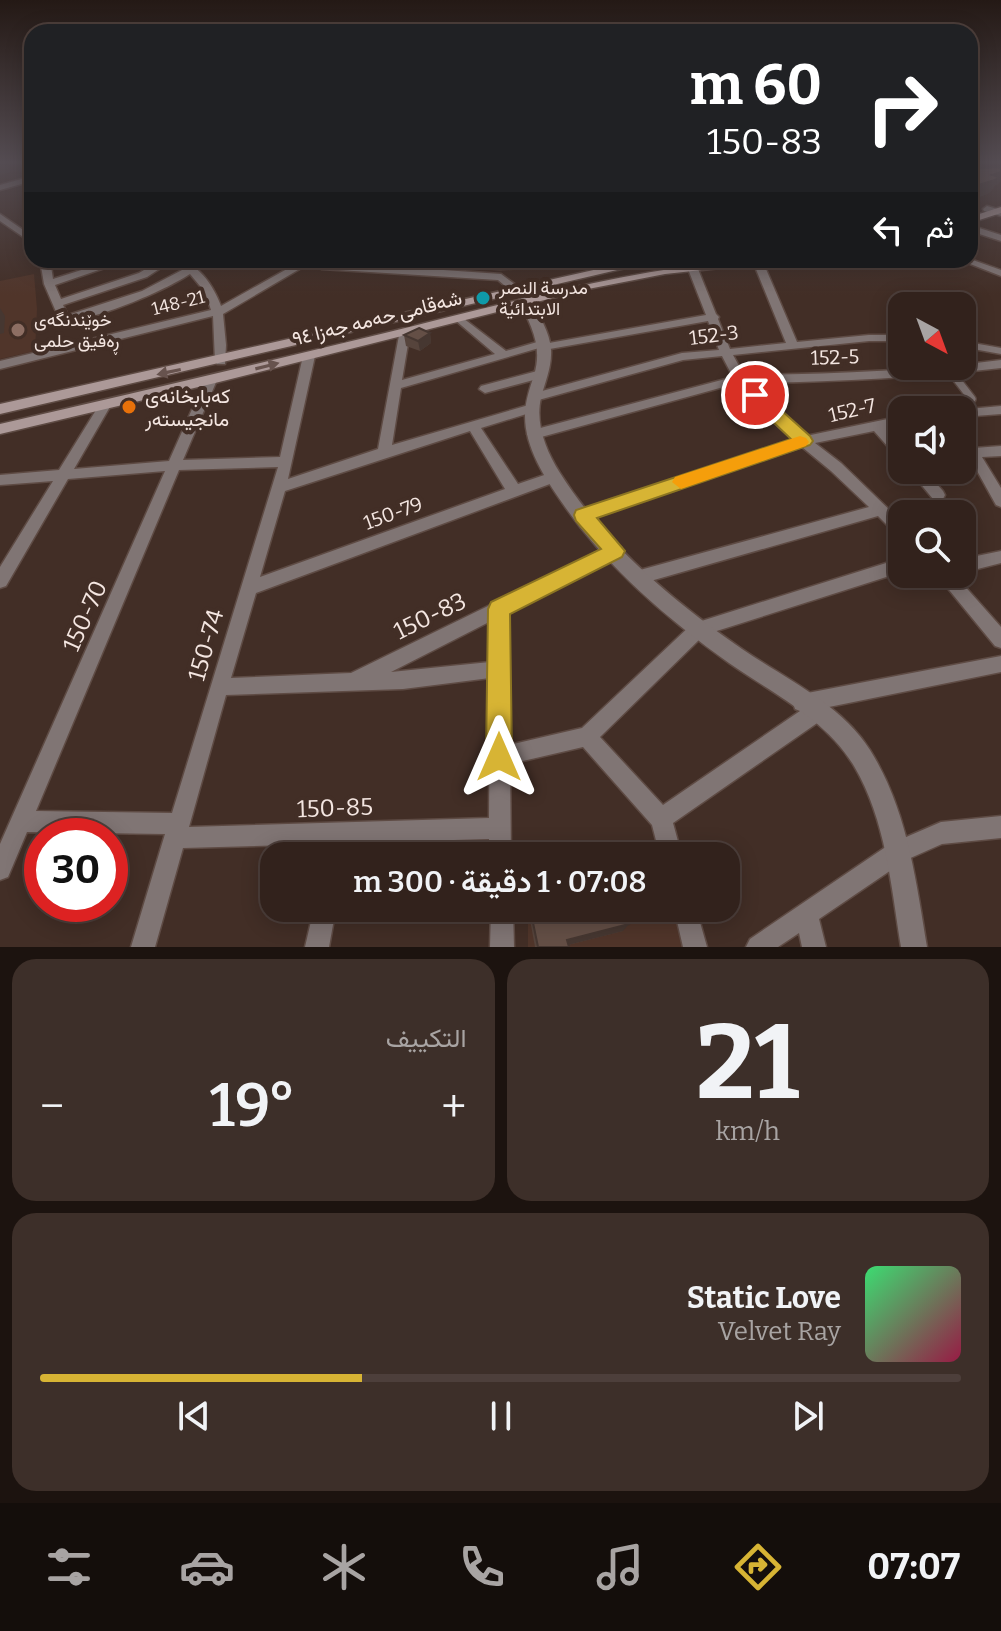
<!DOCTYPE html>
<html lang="ar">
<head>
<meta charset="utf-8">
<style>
  :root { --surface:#32221c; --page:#3d2f29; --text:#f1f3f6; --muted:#a8a4a3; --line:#4d3f3b; --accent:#d7b434 }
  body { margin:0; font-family:Bitter,Vazirmatn,serif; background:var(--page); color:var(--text); direction:rtl; height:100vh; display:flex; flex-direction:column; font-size:30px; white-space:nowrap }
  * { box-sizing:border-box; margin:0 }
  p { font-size:26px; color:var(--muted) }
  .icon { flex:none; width:44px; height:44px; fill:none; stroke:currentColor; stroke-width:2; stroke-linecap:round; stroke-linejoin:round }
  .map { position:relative; height:947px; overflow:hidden; direction:ltr }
  .sheet { display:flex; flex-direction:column; gap:12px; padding:12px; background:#1c130f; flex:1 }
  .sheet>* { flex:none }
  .banner { position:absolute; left:24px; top:24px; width:954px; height:244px; border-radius:24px; box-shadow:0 4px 20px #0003,0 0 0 2px var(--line); direction:rtl; background:#202124; color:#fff; overflow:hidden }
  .needle { width:52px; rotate:139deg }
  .fabs { position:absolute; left:888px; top:292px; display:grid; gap:16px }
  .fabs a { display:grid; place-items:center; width:88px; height:88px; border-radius:16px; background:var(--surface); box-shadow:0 4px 20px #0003,0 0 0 2px var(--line); font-size:40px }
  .speed { position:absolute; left:24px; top:818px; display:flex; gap:16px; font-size:40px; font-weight:700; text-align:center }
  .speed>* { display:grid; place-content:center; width:104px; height:104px; border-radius:50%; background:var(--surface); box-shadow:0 4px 20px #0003,0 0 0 2px var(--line); line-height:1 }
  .speed .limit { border:12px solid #d22; background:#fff; color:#111 }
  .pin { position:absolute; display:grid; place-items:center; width:68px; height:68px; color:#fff; margin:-34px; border:4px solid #fff; border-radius:50%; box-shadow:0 2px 8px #0007 }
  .me { position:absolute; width:88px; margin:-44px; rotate:0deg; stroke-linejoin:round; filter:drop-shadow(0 0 6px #0008) }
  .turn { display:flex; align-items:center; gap:28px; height:168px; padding:0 24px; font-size:36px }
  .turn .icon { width:104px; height:104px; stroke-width:2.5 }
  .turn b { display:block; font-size:56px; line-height:68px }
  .then { display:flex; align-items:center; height:76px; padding:0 24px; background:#0003; gap:16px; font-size:30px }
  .big { font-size:60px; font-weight:600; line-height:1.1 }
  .sheet .widget { flex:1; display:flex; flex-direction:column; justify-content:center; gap:12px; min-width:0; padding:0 28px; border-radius:24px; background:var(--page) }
  .sheet .dial { align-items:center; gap:0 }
  .dial b { font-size:104px; line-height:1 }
  .song { display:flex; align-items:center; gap:24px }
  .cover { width:96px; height:96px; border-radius:12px; background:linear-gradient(135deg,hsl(140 70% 55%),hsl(340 70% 35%)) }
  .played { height:8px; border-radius:4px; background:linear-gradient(90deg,var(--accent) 35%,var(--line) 35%) }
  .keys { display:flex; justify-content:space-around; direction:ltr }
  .heat { display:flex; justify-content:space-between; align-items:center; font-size:44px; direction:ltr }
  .sheet .tiles { flex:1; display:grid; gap:12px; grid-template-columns:1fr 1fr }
  .widget:last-child { grid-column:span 2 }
  .trip { position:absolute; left:260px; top:842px; width:480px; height:80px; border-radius:24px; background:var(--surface); box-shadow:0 4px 20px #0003,0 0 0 2px var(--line); font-weight:600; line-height:80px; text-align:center; direction:rtl }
  .tab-bar { display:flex; height:128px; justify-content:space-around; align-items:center; background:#140e0b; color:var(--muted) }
  .tab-bar .icon { width:56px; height:56px }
  .tab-bar .active { color:var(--accent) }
  .tab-bar b { font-size:36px; color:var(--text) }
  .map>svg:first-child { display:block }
  .built { fill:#50352a }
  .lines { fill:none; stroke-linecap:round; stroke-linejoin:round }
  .service-far1-casing { stroke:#5e4b44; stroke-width:7 }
  .service-casing { stroke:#5e4b44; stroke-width:10 }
  .minor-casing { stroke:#5e4b44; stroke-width:3 }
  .tertiary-casing { stroke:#5e4b44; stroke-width:3 }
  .secondary-casing { stroke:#5e4b44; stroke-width:3 }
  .service-far1 { stroke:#807574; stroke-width:5 }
  .service { stroke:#807574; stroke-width:7 }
  .minor { fill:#807574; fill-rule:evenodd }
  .tertiary { fill:#807574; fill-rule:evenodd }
  .secondary { fill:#ac9998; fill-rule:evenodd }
  .wall { fill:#56443c }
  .shaded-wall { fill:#463731 }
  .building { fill:#644f46; stroke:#463731; stroke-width:2 }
  .oneway { fill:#67534e }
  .route { fill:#d7b434; stroke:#8c7522; stroke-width:2 }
  .slow { fill:#f59e0b }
  .culture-dot { fill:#0f9aa8; stroke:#422e26; stroke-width:3 }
  .education-dot { fill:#8d6e63; stroke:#422e26; stroke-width:3 }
  .food-dot { fill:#e8710a; stroke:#422e26; stroke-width:3 }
  .labels { text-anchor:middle; stroke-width:8; stroke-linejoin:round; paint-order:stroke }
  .far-poi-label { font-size:18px; fill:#f4e6e1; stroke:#422e26; text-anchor:start }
  .far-street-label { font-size:18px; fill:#f4e6e1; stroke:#422e26 }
  .street-label { font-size:20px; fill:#f4e6e1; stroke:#422e26 }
  .poi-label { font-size:20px; fill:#f4e6e1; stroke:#422e26; text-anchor:start }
  .near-street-label { font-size:24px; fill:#f4e6e1; stroke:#422e26 }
</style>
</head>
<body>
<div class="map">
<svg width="1001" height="947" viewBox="0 0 1001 947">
  <rect width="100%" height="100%" fill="#422e26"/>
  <path class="built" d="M 34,274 L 37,309 L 35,351 L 0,359 L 0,281 Z
    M 568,908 L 674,908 L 683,947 L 528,947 L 528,917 Z"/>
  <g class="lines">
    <g class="service-far1-casing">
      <path id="service-far1" d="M 950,370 L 957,379"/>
    </g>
    <g class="service-casing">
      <path id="service" d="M 955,377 L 972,399"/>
    </g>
    <g class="minor-casing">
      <path id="minor" d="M 32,176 L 32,181 L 0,190 L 0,185 Z
        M 987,206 L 1001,210 L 1001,216 L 984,211 L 983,209 Z
        M 0,214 L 32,236 L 32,243 L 0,221 Z
        M 970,225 L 1001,235 L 1001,241 L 970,231 Z
        M 970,259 L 1001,270 L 1001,276 L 960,260 Z
        M 40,260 L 50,260 L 53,279 L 113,260 L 128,260 L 55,285 L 61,299 L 139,273 L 161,260 L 173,260 L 147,277 L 63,305 L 68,315 L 142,291 L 184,269 L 173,260 C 197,260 213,285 221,306 L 303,260 L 315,260 L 223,314 L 226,345 L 225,364 L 217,364 L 215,361 L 213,316 L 0,369 L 0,361 L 211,310 L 205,292 L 190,274 C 164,291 90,323 60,321 L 44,284 Z
        M 755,260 L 763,262 L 797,342 L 869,335 L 902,335 L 902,341 L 869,341 L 733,355 L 744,375 C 830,374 917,371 1001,360 L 1001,368 C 917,378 834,382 750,383 L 775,410 L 806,436 L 902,416 L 902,424 L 886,428 L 902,445 L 902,459 L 897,457 L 874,431 L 815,443 L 841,463 L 902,522 L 902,537 L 897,535 L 878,516 L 640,584 L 634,582 L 632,577 L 634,572 L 640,570 L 869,507 L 831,471 L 802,447 L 588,519 L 578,519 L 576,515 L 578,511 L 793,440 L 754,404 L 738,383 L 534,439 L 529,437 L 527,434 L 529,431 L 733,377 L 722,356 L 683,360 L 535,401 L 529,397 L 531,394 L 682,353 L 719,350 L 708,321 L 544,350 L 539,348 L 401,388 L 392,445 L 532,404 L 538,408 L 536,411 L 481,428 L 518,484 L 553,472 L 560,477 L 558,481 L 256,593 L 231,678 L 351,673 L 609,547 L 615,545 L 621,547 L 623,551 L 621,555 L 507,613 L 509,745 L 582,728 L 692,624 L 902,558 L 902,572 L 704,635 L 600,737 L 663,805 L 800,711 L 795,709 L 793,703 L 795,697 L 802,694 L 1001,656 L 1001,672 L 824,708 L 825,712 L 823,719 L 673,823 L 682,856 L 660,856 L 652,825 L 583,747 L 510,764 L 511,856 L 489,856 L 489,839 L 349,843 L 347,856 L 325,856 L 327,844 L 183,848 L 155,947 L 131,947 L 165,834 L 27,832 L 8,877 L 0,880 L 0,844 L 165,471 L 68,479 L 6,586 L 0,588 L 0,567 L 53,481 L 0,485 L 0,475 L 59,470 L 101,402 L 105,401 L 111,405 L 74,469 L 169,461 L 205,380 L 211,376 L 217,380 L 183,460 L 280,457 L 303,356 L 309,352 L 315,356 L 288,479 L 378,449 L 400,330 L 408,330 L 410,332 L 402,380 L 495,354 L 455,320 L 454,318 L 459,315 L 506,351 L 544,340 L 549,343 L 706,315 L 688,269 L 693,266 L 698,269 L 716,314 L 719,317 L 718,319 L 730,349 L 786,343 L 753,262 ZM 470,431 L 505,489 L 260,577 L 285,491 ZM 278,467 L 172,813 L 36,811 L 179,470 ZM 491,621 L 490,662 L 391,672 ZM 490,678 L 489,818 L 189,827 L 226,695 L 403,689 Z
        M 962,341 L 1001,348 L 1001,354 L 962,347 Z
        M 541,370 L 545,371 L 547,374 L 545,377 L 485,393 L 479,389 L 481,386 Z
        M 1001,406 L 1001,414 L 962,417 L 962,410 L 957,410 Z
        M 962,437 L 967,439 L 974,448 L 1001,446 L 1001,456 L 982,457 L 1001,488 L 1001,507 L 996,505 L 976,469 L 962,451 Z
        M 909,470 L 924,470 L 943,491 L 945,495 L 943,499 L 933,499 Z
        M 1001,551 L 1001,563 L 962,573 L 962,559 Z
        M 936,574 L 954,574 L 1001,627 L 1001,648 L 995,646 Z
        M 1001,816 L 1001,838 L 942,844 L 906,860 L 819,919 L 826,947 L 802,947 L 799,933 L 778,947 L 746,947 L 750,939 L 890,844 L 941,822 Z
        M 314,908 L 336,908 L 329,947 L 305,947 Z
        M 491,908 L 513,908 L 514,947 L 490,947 Z
        M 674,908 L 696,908 L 707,947 L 683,947 Z"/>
    </g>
    <g class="tertiary-casing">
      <path id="tertiary" d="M 299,260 L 501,274 L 520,288 L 510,290 L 498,280 L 322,269 Z
        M 385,260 L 500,263 L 642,260 L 636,263 L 500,269 L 391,263 Z
        M 525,296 L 531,300 C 539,316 550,332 551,350 C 552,367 545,382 541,398 C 535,423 546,451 560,473 C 604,543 674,602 742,649 C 786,679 841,704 870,750 C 907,809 916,880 927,947 L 901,947 C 891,886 886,820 854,766 C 826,719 772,693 729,663 C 667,619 606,566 563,504 C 545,478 525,448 525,416 C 525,401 530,388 534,375 C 543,346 531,326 519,300 Z"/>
    </g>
    <g class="secondary-casing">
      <path id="secondary" d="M 1001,207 L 1001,213 L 970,223 L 970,217 Z
        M 638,260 L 660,260 L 0,414 L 0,404 Z
        M 736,260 L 773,260 L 767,263 L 665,274 L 588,289 L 211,384 L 0,434 L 0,424 C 129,394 257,364 385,333 C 502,304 616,273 736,260 Z"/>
    </g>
    <use href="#service-far1" class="service-far1"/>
    <use href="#service" class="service"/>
    <use href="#minor" class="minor"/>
    <use href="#tertiary" class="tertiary"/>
    <use href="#secondary" class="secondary"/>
  </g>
  <path class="wall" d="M 970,163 L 981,168 L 1001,168 L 1001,179 L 998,184 L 995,185 L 991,191 L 987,194 L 970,200 Z
    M 430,333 L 431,343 L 420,351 L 406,346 L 404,335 Z
    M 531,913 L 623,931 L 568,945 L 569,947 L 535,947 L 530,920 Z"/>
  <path class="shaded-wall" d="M 0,163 L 6,163 L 11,172 L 0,175 Z
    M 1001,172 L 1001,179 L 998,184 L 995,185 L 991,191 L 987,194 L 970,200 L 970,196 L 975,186 L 992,175 Z
    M 0,308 L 5,316 L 4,333 L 0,334 Z
    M 430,333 L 431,343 L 420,351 L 418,341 Z
    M 629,924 L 623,931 L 564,946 L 567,940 Z"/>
  <path class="building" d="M 970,163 L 974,163 L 982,166 L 976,169 L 970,167 Z
    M 995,167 L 1001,168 L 1001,172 L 992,175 L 999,177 L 995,180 L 975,186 L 970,186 L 970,172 L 976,169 Z
    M 419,328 L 430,333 L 418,341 L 404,335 Z
    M 549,908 L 624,908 L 629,924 L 567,940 L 569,947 L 538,947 L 531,913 Z"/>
  <defs><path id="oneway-solid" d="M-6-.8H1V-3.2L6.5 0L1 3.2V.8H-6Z" transform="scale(2)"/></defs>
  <g class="oneway">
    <use href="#oneway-solid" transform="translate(267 366) rotate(-14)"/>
    <use href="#oneway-solid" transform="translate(169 372) rotate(168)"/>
  </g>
  <linearGradient id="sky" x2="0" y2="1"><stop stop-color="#241915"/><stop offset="0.55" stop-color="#544c52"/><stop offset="1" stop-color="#544c52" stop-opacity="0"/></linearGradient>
  <rect width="1001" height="295" fill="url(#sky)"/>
  <path class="route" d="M 755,390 L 760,391 L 810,436 L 813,441 L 810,445 L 597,518 L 625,551 L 622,557 L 510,614 L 512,757 L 508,766 L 499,770 L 490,766 L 486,757 L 488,609 L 491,602 L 601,549 L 576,521 L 574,515 L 576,510 L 791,439 L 749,399 L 749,391 Z"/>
  <path class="slow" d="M 800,436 L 806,438 L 809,442 L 806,446 L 681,489 L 672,482 L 675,477 Z"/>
  <circle class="culture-dot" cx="483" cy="298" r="8"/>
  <circle class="education-dot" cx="18" cy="330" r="8"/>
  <circle class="food-dot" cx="129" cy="407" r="8"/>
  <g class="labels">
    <g class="far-poi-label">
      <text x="499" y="294">مدرسة النصر<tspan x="499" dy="21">الابتدائية</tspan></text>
      <text x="34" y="326">خوێندنگەی<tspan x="34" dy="21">ڕەفیق حلمی</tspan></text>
    </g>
    <g class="far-street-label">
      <text transform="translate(178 303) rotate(-14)" y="6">148-21</text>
    </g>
    <g class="street-label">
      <text transform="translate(377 318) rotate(-14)" y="7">شەقامی حەمە جەزا ٩٤</text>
      <text transform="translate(714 335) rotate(-7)" y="7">152-3</text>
      <text transform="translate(835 357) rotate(-2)" y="7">152-5</text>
      <text transform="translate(852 410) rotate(-13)" y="7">152-7</text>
      <text transform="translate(393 513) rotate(-20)" y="7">150-79</text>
    </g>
    <g class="poi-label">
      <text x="145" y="403">كەبابخانەی<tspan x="145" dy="23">مانجیستەر</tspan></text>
    </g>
    <g class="near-street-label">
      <text transform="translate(85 616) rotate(-66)" y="8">150-70</text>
      <text transform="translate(430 616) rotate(-26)" y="8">150-83</text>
      <text transform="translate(206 645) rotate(-74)" y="8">150-74</text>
      <text transform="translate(335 808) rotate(-2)" y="8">150-85</text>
    </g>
  </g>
</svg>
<div class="fabs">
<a><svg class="needle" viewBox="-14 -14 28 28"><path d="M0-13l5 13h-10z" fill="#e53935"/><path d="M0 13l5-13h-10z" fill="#a8a4a3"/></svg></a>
<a><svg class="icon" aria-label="sound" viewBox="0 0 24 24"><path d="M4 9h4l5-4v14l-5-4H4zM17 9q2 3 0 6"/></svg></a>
<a><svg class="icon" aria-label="search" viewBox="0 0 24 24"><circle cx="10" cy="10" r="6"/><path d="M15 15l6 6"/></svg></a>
</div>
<div class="speed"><div class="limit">30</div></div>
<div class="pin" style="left:755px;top:395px;background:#d93025"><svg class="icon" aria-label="arrive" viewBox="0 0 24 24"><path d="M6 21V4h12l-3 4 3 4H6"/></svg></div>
<svg class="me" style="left:499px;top:757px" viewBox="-20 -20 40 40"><path d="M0-17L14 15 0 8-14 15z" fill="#d7b434" stroke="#fff" stroke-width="4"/></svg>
<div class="trip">07:08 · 1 دقيقة · 300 m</div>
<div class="banner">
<div class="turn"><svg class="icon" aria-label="right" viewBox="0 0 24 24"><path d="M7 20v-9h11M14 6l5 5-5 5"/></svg><div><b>60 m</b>150-83</div></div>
<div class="then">ثم<svg class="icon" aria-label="left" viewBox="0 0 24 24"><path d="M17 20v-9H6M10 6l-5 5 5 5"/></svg></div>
</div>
</div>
<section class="sheet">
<div class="tiles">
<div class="widget dial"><b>21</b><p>km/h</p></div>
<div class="widget"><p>التكييف</p>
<div class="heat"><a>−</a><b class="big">19°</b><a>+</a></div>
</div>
<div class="widget">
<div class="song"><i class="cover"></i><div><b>Static Love</b><p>Velvet Ray</p></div></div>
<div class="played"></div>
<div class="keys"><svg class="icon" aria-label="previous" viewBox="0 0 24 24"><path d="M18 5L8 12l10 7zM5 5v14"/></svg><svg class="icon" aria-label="pause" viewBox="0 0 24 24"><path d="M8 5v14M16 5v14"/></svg><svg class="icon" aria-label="next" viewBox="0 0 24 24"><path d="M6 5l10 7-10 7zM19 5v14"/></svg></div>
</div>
</div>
</section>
<nav class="tab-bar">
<b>07:07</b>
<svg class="icon active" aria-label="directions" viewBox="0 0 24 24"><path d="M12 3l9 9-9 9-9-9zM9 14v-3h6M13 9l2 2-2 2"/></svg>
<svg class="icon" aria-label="music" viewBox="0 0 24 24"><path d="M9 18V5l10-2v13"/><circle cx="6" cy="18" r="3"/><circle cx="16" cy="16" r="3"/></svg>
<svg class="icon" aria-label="phone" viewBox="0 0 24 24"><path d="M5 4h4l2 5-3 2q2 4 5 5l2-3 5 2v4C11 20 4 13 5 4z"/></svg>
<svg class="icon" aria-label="climate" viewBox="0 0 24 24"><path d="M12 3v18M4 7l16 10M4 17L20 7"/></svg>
<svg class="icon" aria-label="car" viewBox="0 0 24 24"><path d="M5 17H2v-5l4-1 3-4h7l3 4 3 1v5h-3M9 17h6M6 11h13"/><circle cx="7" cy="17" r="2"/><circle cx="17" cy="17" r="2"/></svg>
<svg class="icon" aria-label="filters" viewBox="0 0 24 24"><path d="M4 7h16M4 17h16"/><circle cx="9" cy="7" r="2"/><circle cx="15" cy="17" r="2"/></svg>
</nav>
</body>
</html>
